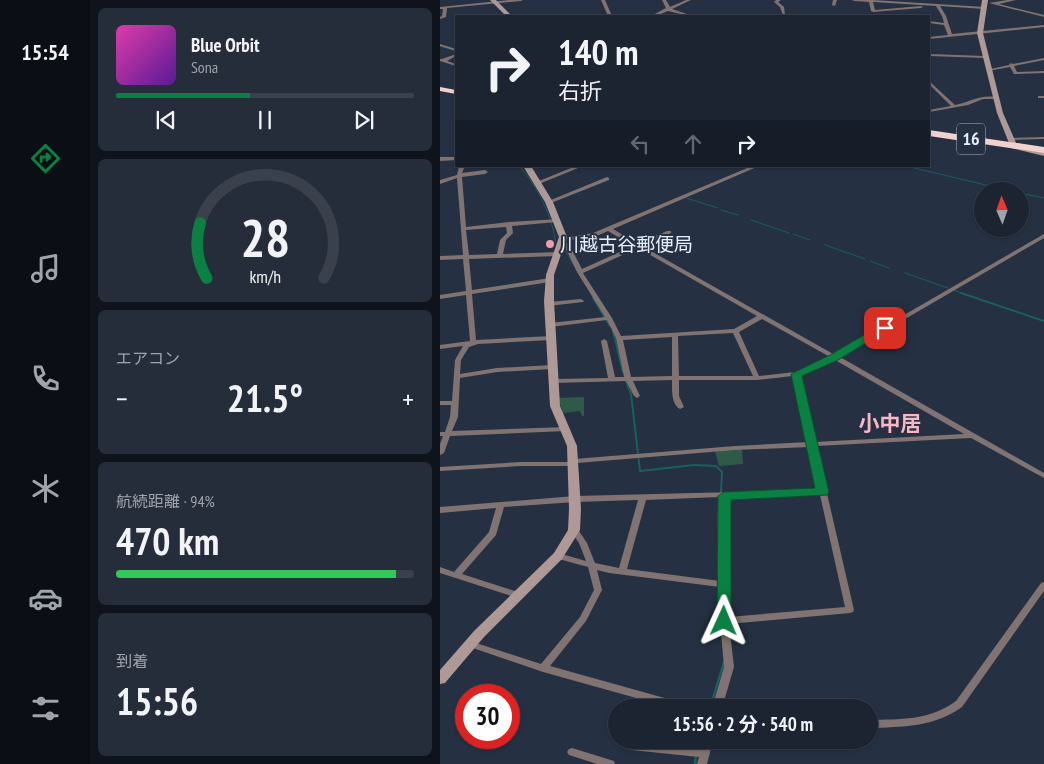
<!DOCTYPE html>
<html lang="ja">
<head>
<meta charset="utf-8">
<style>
  :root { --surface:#1c2432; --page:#252c3a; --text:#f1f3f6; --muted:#a0a4ac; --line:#3a414d; --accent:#0b8043 }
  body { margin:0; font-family:"PT Sans Narrow","Noto Sans JP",sans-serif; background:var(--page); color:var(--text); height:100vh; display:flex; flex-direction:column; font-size:19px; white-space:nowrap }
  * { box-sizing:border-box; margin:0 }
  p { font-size:16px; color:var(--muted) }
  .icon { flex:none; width:28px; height:28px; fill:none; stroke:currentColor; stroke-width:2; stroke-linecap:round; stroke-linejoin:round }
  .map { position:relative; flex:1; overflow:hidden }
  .side { display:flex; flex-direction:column; gap:8px; padding:8px; background:#0f141c; width:350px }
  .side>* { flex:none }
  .top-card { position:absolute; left:15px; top:15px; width:475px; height:152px; border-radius:0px; box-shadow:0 1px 4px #0004,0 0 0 1px var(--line); background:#1c2432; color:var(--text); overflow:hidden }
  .needle { width:32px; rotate:358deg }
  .fabs { position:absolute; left:534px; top:182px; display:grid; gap:10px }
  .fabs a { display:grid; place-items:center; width:55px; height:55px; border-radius:50%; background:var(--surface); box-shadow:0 1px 4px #0004,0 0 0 1px var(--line); font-size:25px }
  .speed { position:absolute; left:15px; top:684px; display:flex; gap:10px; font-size:25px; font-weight:700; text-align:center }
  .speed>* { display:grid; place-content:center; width:65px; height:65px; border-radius:50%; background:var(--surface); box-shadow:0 1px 4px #0004,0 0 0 1px var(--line); line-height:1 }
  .speed .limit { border:8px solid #d22; background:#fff; color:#111 }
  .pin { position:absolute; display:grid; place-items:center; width:42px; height:42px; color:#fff; margin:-21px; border-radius:10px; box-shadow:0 2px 8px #0006 }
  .me { position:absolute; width:55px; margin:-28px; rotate:1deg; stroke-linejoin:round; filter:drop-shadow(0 0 4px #0008) }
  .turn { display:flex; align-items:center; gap:18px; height:105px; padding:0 20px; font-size:22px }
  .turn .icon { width:65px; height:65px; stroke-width:2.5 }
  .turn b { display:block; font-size:35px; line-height:42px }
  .lanes { display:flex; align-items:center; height:48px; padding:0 20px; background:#0003; justify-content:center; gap:25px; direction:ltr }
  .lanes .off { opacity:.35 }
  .big { font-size:38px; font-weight:700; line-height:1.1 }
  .side .tile { flex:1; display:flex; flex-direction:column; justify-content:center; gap:8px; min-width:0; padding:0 18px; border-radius:8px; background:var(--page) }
  .side .dial { align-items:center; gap:0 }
  .dial svg { height:130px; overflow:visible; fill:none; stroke:var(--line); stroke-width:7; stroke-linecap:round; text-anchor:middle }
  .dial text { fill:var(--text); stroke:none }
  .song { display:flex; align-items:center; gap:15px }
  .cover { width:60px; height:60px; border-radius:8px; background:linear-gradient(135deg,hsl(320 70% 55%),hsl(270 70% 35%)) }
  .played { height:5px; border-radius:2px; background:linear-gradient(90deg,var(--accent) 45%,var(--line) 45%) }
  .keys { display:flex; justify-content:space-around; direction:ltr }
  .heat { display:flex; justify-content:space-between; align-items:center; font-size:28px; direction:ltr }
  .charge { height:8px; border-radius:4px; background:linear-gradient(90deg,#34c759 94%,var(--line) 0) }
  .trip { position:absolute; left:168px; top:699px; width:270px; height:50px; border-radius:25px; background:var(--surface); box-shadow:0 1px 4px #0004,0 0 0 1px var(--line); font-weight:700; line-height:50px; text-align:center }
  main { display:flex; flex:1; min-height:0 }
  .menu { display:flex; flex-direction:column; width:90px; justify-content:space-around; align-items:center; background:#0b0e14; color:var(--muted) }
  .menu .icon { width:35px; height:35px }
  .menu .current { color:var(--accent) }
  .menu b { font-size:22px; color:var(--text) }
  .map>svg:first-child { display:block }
  .green { fill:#2f5a47 }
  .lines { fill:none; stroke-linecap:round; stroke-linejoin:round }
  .stream-far2 { stroke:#186061; stroke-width:1 }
  .stream-far1 { stroke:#186061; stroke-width:2 }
  .stream { stroke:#186061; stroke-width:2.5 }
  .street { fill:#807371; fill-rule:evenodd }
  .secondary { fill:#ae9996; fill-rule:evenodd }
  .highway { fill:#f1d1cd; fill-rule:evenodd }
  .route { fill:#0b8043; stroke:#07532c }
  .poi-dot { fill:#f29aaf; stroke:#253042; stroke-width:2 }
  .labels { text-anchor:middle; stroke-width:4; stroke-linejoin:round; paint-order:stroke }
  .shield { fill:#253042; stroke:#adb6c4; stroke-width:1 }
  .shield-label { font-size:18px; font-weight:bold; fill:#e7effb }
  .poi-label { font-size:19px; fill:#e7effb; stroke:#253042; text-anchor:start }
  .quarter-label { font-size:21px; font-weight:bold; fill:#f9b6c4; stroke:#253042 }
</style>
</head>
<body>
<main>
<nav class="menu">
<b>15:54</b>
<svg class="icon current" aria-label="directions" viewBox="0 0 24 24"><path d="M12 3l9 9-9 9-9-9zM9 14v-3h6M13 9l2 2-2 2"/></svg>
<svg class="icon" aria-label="music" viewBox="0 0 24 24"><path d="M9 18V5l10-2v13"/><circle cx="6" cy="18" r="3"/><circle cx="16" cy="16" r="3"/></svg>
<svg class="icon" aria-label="phone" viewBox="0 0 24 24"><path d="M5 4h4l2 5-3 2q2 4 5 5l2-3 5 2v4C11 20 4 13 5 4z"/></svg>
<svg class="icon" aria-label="climate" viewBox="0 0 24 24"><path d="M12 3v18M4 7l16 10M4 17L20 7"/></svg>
<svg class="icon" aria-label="car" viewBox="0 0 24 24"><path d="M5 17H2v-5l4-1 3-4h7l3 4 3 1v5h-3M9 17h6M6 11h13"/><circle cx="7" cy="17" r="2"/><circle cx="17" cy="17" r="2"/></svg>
<svg class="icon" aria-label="filters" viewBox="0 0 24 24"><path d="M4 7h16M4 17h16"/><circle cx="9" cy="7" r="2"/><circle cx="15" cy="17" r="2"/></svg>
</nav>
<section class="side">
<div class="tile">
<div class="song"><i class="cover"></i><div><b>Blue Orbit</b><p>Sona</p></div></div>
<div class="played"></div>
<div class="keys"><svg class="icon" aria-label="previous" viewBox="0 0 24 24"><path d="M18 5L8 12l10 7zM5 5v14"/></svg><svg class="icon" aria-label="pause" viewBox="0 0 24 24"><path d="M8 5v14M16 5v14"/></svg><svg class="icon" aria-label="next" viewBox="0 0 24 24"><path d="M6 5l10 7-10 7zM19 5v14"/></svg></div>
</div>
<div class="tile dial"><svg viewBox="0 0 100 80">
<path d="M14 69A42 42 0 1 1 86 69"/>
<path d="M14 69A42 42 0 0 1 10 35" stroke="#0b8043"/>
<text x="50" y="56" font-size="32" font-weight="700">28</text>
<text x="50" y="72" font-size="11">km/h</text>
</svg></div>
<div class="tile"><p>エアコン</p>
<div class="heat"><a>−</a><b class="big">21.5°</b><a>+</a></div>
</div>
<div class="tile"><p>航続距離 · 94%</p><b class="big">470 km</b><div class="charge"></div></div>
<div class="tile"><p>到着</p><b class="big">15:56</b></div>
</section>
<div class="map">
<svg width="604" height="764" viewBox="0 0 604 764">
  <rect width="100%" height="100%" fill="#253042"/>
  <path class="green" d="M 144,397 L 144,416 L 142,416 L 140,411 L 123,413 L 118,398 Z
    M 302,449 L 303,464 L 279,466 L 275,451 Z"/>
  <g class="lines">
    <path class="stream-far2" d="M 0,46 L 16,51
      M 79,166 C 98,186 113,218 116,245
      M 466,166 L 571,191
      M 580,193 L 604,198
      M 246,198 L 278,208
      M 281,210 L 298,215
      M 311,220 L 349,233
      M 353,234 L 370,240
      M 385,245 L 425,259
      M 123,247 L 142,279
      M 430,261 L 449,268
      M 465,273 L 508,288
      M 513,290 L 525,294"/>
    <path class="stream-far1" d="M 521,293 L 604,321
      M 153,298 L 170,326
      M 173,331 L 183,372
      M 185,379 L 191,394 L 200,471 L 254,465 L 276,466 L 282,472 L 281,493
      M 280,502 L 280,498"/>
    <path class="stream" d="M 280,500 L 278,519 L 280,540
      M 280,602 L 281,635
      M 270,708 L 284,662
      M 257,750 L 260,740
      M 255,764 L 256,754"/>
    <path class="street" d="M 69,0 L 83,0 L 81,1 L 7,8 L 6,17 L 0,19 L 0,17 L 2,16 L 3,9 L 0,9 L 0,7 Z
      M 161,0 L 165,0 L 172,16 L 168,16 Z
      M 222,0 L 226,0 L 230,7 L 246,0 L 251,0 L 232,9 L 250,15 L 249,16 L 244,16 L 245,15 L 228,11 L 216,16 L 211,16 L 226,8 Z
      M 336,0 L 341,0 L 338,2 L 344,7 L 345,15 L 343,15 L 340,7 L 334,2 Z
      M 393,0 L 397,0 L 395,6 L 392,5 Z
      M 412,0 L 433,0 L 545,7 L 545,9 L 544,9 L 500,6 L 506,16 L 512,34 L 604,25 L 604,27 L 489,39 L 489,37 L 508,35 L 504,25 L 489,23 L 489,21 L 504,23 L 502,16 L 496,6 L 433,2 L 435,10 L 481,6 L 483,7 L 481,8 L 433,12 L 431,11 L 429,2 L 414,1 Z
      M 567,0 L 576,0 L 559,4 L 604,15 L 604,17 L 549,3 Z
      M 0,44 L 16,49 L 16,51 L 0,46 Z
      M 16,54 L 16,56 L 7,61 L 16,64 L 16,66 L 0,61 L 0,59 L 2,59 Z
      M 489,54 L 545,56 L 547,57 L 545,58 L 489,56 Z
      M 604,58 L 604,60 L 574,66 L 577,72 L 604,71 L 604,73 L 576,74 L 574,74 L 570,67 L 548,71 L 546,70 L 569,65 L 571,63 L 573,64 Z
      M 489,81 L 515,105 C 530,102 544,93 558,98 L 556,99 L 543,99 L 528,105 L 489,112 L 489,110 L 511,106 L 489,84 Z
      M 598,96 L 604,96 L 604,98 L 598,98 Z
      M 604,137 L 604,139 L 571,140 L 569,139 L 571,138 Z
      M 0,157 L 16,157 L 16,160 L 0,161 Z
      M 19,166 L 25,166 L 22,173 L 45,170 L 48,172 L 45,174 L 22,177 L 26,227 L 69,222 L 119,219 L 120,220 L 117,222 L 72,226 L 73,233 L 66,240 L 63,254 L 118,252 L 121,254 L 118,256 L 29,259 L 32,290 L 110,278 L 113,280 L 110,282 L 32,294 L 36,340 L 111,336 L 114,338 L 111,340 L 38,344 L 29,347 L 21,360 L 20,374 L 57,368 L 112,365 L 115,367 L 112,369 L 57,372 L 20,378 L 18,417 L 12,431 L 126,427 L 130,429 L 126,431 L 10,436 L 4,453 L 0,455 L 0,444 L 3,436 L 0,436 L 0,432 L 5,432 L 10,417 L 11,405 L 0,405 L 0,401 L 12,401 L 15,360 L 23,346 L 0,349 L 0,345 L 30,341 L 26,295 L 0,299 L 0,295 L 26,291 L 23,259 L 0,260 L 0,256 L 23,255 L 17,178 L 0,184 L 0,180 L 17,175 ZM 66,227 L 67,233 L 60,240 L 57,254 L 29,255 L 26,230 Z
      M 136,166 L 143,166 L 99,184 L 95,184 L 94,183 Z
      M 312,166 L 319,166 L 173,229 L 198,244 L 227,231 L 231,231 L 231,233 L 202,246 L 395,355 L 604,234 L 604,238 L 400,357 L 604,473 L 604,478 L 531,438 L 376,446 L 414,610 L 413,612 L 410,613 L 289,624 L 294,667 L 282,708 L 272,708 L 284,667 L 280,621 L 280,587 L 169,573 L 157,570 L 162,590 L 146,621 L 110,666 L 246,704 L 249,705 L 250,708 L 231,708 L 215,703 L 213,708 L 204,708 L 207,701 L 103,672 L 27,646 L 26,644 L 27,642 L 30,641 L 101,664 L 140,617 L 154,590 L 148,567 L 115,558 L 114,556 L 115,554 L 118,553 L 146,561 L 139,543 L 130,530 L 131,528 L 137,528 L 147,543 L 155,563 L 179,568 L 198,500 L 135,502 L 64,507 L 56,535 L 22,574 L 81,593 L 82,595 L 81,597 L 78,598 L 0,573 L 0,567 L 14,572 L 49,532 L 56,508 L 0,513 L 0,507 L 135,496 L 379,490 L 369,447 L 295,450 L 137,463 L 137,466 L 80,466 L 0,471 L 0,467 L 80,462 L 131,462 L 131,459 L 134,459 L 295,446 L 368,442 L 353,376 L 317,380 L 239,380 L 239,396 L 244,407 L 240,409 C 231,404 232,390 232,380 L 193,381 L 200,396 L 197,398 L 194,396 L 186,381 L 114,383 L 111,381 L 114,379 L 168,378 L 161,341 L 164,339 L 167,341 L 175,377 L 184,377 L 176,338 L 167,320 L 110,327 L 107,325 L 110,323 L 165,317 L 137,272 L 124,245 L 119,242 L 122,240 L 120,239 L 121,238 L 153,233 ZM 168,231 L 193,246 L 142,269 L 129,244 L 124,241 L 154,237 ZM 198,248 L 317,316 L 294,329 L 181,336 L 172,318 L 143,273 ZM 322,319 L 390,357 L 355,372 L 319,376 L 299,332 ZM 293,333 L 313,376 L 239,376 L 238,336 ZM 232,337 L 232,376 L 191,377 L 183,340 ZM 395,360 L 524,434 L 375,442 L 360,375 ZM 380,495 L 405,607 L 288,617 L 288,587 L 289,585 L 288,583 L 288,497 ZM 280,497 L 280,581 L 187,569 L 206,500 Z
      M 167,177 L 169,178 L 169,180 L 111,203 L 109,204 L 106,202 Z
      M 141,299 L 144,301 L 143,302 L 109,306 L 106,304 L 109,302 Z
      M 604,582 L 604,591 L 522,707 C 495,727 462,727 429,728 L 429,720 C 460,719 489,721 516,701 L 601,583 Z
      M 183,740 L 194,740 L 194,742 L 261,749 L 263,740 L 273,740 L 267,764 L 257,764 L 259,757 L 191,750 C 187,749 184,746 182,742 Z
      M 132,748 L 174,761 L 175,764 L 157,764 L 129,755 L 127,752 L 129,749 Z"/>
    <path class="secondary" d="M 50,0 L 56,0 L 72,16 L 66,16 Z
      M 542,0 L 548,0 L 543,33 L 563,113 L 577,145 L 604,152 L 604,156 L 571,148 L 557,113 L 537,33 Z
      M 83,166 L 91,166 L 113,202 L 127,237 L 114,275 L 114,301 L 120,406 L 137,446 L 141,509 L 140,530 L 122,559 L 44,637 L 5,683 L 0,684 L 0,670 L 34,631 L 114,553 L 128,530 L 129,509 L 127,446 L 110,406 L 104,301 L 106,275 L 119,237 L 105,202 Z"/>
    <path class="highway" d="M 0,87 L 16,90 L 16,94 L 0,91 Z
      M 489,130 L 604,147 L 604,153 L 489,136 Z"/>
  </g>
  <path class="route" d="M 441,325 L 445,325 L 450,328 L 398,360 L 362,376 L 389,492 L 387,495 L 291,500 L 291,621 L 289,625 L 279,625 L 277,621 L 278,496 L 284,492 L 375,488 L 351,374 L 390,355 Z"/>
  <circle class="poi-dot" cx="110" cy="244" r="5"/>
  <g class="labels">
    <rect class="shield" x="517" y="123.5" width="28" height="31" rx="4"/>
    <g class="shield-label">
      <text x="531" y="145">16</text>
    </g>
    <g class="poi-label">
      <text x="120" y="251">川越古谷郵便局</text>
    </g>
    <g class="quarter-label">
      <text x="450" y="431">小中居</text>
    </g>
  </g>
</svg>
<div class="fabs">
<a><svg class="needle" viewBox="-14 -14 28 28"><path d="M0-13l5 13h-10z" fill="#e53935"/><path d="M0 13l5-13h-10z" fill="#a0a4ac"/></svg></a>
</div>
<div class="speed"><div class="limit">30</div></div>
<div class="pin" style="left:445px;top:328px;background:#d93025"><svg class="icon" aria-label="arrive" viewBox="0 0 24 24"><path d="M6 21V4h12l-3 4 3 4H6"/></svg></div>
<svg class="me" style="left:284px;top:621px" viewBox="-20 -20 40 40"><path d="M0-17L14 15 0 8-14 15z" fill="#0b8043" stroke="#fff" stroke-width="4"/></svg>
<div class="trip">15:56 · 2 分 · 540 m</div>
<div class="top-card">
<div class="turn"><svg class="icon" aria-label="right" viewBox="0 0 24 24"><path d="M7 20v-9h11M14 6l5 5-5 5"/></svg><div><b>140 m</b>右折</div></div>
<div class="lanes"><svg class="icon off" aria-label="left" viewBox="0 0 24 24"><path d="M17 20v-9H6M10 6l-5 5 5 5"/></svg><svg class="icon off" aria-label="ahead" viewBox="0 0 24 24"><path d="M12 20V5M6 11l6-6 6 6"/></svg><svg class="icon" aria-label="right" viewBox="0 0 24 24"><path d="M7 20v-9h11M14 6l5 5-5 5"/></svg></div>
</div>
</div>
</main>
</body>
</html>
